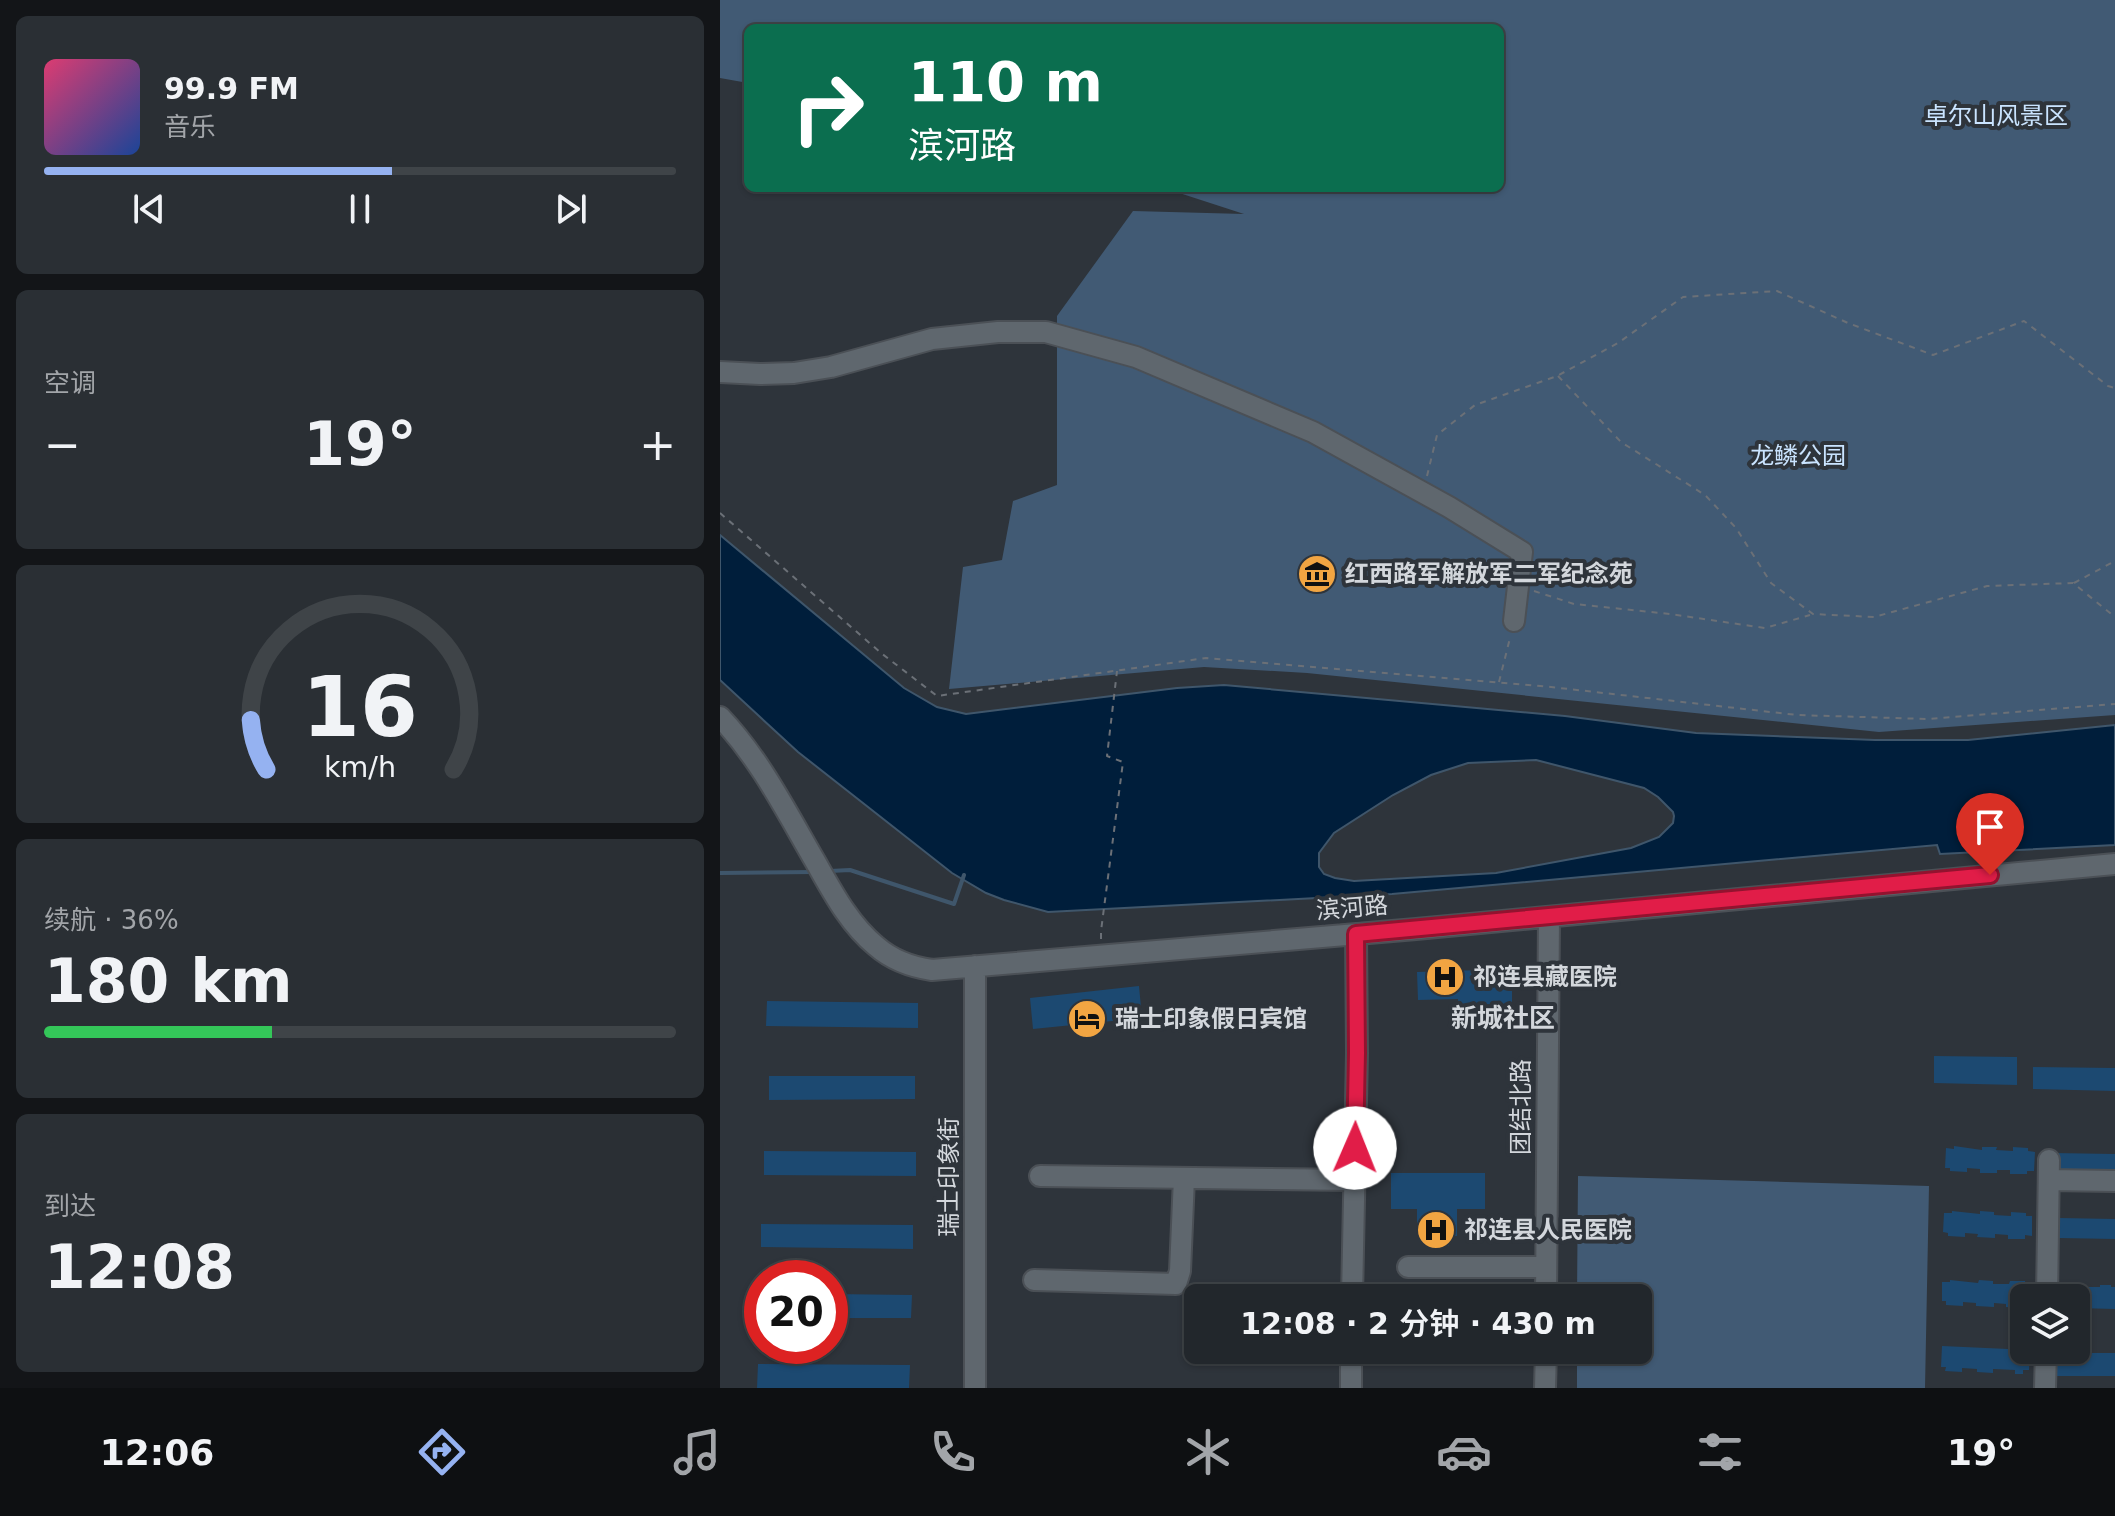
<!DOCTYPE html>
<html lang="zh">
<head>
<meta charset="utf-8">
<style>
  :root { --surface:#22272c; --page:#2a2f34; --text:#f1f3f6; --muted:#a2a5a9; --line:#3f4448; --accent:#95b2f1 }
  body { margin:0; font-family:"DejaVu Sans","Noto Sans SC",sans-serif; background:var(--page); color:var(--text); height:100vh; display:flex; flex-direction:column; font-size:30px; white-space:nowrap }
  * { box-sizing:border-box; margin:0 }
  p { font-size:26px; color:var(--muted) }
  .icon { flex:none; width:44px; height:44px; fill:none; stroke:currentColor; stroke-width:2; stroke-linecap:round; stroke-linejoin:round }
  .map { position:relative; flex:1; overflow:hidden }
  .details { display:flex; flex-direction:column; gap:16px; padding:16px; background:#131518; width:720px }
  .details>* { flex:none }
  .banner { position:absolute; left:24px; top:24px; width:760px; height:168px; border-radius:12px; box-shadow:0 2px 6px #0004,0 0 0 2px var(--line); background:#0b6e4f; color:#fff; overflow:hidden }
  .tools { position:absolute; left:1290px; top:1284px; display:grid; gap:16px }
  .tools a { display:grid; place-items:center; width:80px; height:80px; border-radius:12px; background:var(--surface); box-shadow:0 2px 6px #0004,0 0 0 2px var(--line); font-size:40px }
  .speed { position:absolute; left:24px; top:1260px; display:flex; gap:16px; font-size:40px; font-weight:700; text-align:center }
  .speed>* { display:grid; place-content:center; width:104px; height:104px; border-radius:50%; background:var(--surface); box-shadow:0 2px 6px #0004,0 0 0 2px var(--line); line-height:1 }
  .speed .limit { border:12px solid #d22; background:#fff; color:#111 }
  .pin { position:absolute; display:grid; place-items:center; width:68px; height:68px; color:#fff; margin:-82px -34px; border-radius:50% 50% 50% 0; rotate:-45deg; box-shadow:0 0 8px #0007 }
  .pin .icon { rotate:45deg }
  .me { position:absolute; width:88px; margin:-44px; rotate:1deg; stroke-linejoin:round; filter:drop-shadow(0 0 6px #0008) }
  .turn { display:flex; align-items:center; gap:28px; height:168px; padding:0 32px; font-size:36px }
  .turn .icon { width:104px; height:104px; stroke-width:2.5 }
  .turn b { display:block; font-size:56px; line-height:68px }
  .big { font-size:60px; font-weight:600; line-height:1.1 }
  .details .card { flex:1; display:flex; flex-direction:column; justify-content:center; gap:12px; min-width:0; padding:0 28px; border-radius:12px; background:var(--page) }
  .details .dial { align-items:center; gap:0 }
  .dial svg { height:208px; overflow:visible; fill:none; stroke:var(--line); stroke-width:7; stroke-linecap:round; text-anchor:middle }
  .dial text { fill:var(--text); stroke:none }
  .song { display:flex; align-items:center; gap:24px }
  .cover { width:96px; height:96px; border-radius:12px; background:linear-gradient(135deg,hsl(340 70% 55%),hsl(220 70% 35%)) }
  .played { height:8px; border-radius:4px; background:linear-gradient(90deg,var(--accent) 55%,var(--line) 55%) }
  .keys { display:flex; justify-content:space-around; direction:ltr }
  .heat { display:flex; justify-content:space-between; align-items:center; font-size:44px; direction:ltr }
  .charge { height:12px; border-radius:6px; background:linear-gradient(90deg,#34c759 36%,var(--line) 0) }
  .trip { position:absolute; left:464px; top:1284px; width:468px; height:80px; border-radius:12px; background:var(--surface); box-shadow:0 2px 6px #0004,0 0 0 2px var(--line); font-weight:600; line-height:80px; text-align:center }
  .tabs { display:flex; height:128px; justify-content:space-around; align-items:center; background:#0e1012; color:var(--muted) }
  .tabs .icon { width:56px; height:56px }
  .tabs .current { color:var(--accent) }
  .tabs b { font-size:36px; color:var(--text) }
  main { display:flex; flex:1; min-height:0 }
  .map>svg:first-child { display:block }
  .green { fill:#415a74 }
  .water { fill:#001e3b; stroke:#3f566b; stroke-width:2; fill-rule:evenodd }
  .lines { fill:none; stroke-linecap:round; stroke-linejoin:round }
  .stream { stroke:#3f566b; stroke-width:4 }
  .building { fill:#1c4971 }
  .minor-casing { stroke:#4b5056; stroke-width:24 }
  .path { stroke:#6b7077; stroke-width:2; stroke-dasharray:6 6; stroke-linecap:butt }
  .minor { stroke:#5f676e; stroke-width:20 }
  .route-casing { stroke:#92132f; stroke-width:20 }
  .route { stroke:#e11d48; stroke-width:14 }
  .labels { text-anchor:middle; stroke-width:8; stroke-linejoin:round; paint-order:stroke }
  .park-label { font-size:24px; fill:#cae4ff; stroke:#2e343b }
  .poi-label { font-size:24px; font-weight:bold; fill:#d3d7dc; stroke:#2e343b; text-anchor:start }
  .street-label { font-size:24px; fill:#d3d7dc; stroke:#2e343b }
  .neighbourhood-label { font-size:26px; font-weight:bold; fill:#d3d7dc; stroke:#2e343b }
</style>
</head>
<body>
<main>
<section class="details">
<div class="card">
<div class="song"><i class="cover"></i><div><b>99.9 FM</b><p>音乐</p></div></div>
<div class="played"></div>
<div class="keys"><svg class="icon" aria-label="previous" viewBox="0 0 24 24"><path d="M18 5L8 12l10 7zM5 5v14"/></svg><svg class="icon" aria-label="pause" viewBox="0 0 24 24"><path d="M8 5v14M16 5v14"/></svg><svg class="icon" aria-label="next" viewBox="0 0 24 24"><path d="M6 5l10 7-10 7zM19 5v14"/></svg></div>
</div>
<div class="card"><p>空调</p>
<div class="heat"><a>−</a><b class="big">19°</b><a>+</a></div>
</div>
<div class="card dial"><svg viewBox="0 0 100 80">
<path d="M14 69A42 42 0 1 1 86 69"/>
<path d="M14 69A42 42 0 0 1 8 50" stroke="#95b2f1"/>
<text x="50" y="56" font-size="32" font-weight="700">16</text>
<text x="50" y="72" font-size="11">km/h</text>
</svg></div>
<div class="card"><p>续航 · 36%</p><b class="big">180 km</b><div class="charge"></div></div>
<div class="card"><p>到达</p><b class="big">12:08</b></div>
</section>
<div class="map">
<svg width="1395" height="1388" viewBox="0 0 1395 1388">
  <rect width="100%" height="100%" fill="#2e343b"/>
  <path class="green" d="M 0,0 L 1395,0 L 1395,715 L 1159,732 L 587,673 L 484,667 L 229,689 L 243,567 L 282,560 L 293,501 L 337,485 L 337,316 L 413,211 L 524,214 L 444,188 L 780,188 L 780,28 L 28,28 L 28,83 L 0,78 Z
    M 858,1176 L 1209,1186 L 1205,1388 L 857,1388 L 857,1350 L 918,1350 L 918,1298 L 857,1298 Z"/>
  <path class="water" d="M 0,535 L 184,688 L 217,707 L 246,714 L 457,688 L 504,685 L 845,716 L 976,733 L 1155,740 L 1248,740 L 1395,725 L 1395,845 L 1220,854 L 1217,845 L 672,894 L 328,912 L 284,900 L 266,893 L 232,873 L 78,752 L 0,680 ZM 816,760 L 924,788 L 938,797 L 953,812 L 954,816 L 953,823 L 939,837 L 911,848 L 776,873 L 634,881 L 615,878 L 604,874 L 599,867 L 599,853 L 614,833 L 673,795 L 711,775 L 748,763 Z"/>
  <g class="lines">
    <path class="stream" d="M 110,871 L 130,870 L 234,904 L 244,875
      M 0,873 L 94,872"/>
  </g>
  <path class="building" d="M 792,969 L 792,1004 L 738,1005 L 738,999 L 698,1000 L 697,972 Z
    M 419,986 L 422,1018 L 313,1029 L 310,998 Z
    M 47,1001 L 198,1003 L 198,1028 L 46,1026 Z
    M 1214,1056 L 1297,1057 L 1297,1085 L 1214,1083 Z
    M 1313,1067 L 1395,1068 L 1395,1091 L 1313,1089 Z
    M 49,1076 L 195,1076 L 195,1099 L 49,1100 Z
    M 1234,1146 L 1262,1150 L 1262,1147 L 1277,1147 L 1276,1150 L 1293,1151 L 1293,1147 L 1308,1148 L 1308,1151 L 1315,1152 L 1314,1171 L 1307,1171 L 1307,1174 L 1290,1174 L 1290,1170 L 1277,1170 L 1277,1173 L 1260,1173 L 1260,1169 L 1247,1168 L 1247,1172 L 1230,1171 L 1230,1168 L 1225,1168 L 1226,1148 L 1234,1149 Z
    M 44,1151 L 196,1152 L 196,1176 L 44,1175 Z
    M 1332,1153 L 1395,1154 L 1395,1173 L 1390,1173 L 1390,1170 L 1379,1170 L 1379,1173 L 1364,1173 L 1364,1169 L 1352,1169 L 1353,1172 L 1337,1172 Z
    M 671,1173 L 765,1173 L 765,1209 L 737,1209 L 737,1236 L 729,1236 L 729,1246 L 706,1247 L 706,1236 L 697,1236 L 697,1209 L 671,1209 Z
    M 1232,1211 L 1260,1214 L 1260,1211 L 1274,1212 L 1274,1215 L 1291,1216 L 1291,1212 L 1306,1213 L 1306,1216 L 1312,1216 L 1312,1236 L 1305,1235 L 1305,1239 L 1288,1239 L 1288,1235 L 1275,1234 L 1275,1238 L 1257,1237 L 1258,1234 L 1245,1233 L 1245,1237 L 1228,1236 L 1228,1233 L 1223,1232 L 1224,1213 L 1232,1213 Z
    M 1339,1218 L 1395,1219 L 1395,1239 L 1339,1238 Z
    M 41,1224 L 193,1225 L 193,1249 L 41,1247 Z
    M 1230,1280 L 1258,1283 L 1259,1280 L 1273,1281 L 1273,1284 L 1289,1284 L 1290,1281 L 1305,1281 L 1305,1285 L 1311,1285 L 1310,1298 L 1304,1298 L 1304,1308 L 1286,1307 L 1286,1304 L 1274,1303 L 1274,1307 L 1256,1306 L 1256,1303 L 1243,1302 L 1243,1306 L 1226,1305 L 1226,1301 L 1222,1301 L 1222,1282 L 1230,1282 Z
    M 1333,1284 L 1359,1284 L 1359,1287 L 1380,1287 L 1380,1285 L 1391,1285 L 1391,1287 L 1395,1287 L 1395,1309 L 1356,1308 L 1356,1298 L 1333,1298 Z
    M 110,1294 L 192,1295 L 191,1318 L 110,1318 Z
    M 1222,1346 L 1310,1350 L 1309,1370 L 1303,1370 L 1303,1374 L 1295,1374 L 1295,1370 L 1273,1369 L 1273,1373 L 1257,1372 L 1257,1369 L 1242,1368 L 1242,1372 L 1225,1371 L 1226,1367 L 1221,1367 Z
    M 679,1350 L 692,1350 L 692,1355 L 679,1355 Z
    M 1330,1353 L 1395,1353 L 1395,1376 L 1330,1376 Z
    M 38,1364 L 190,1365 L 189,1388 L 37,1388 Z"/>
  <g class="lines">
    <g class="minor-casing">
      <path id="minor" d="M 0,372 L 40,374 L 74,373 L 111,367 L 212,339 L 278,332 L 326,332 L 416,357 L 593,432 L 729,507 L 802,552 L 794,621
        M 0,717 C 40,759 66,811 95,861 C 112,891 129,924 156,946 C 172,960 191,967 212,970 L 696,929 L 1395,864
        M 320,1176 L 635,1180
        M 1329,1180 L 1395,1181
        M 688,1267 L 826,1267
        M 314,1280 L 456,1284 L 460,1271 L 464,1178
        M 632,1298 L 637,1053 L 636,934
        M 826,1298 L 829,917
        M 1327,1298 L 1329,1160
        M 255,1388 L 255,966
        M 631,1388 L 631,1350
        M 825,1388 L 826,1350
        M 1325,1388 L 1326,1350"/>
    </g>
    <path class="path" d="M 838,376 L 901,442 L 985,495 L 1016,528 L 1051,583 L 1093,614 L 1154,617 L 1267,586 L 1353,583 L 1395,617
      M 707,476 L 717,435 L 755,405 L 837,376 L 898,343 L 963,297 L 1057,291 L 1128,323 L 1213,355 L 1304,321 L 1388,386 L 1395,388
      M 0,513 L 161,653 L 217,696 L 486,658 L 831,687 L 1077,715 L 1207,719 L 1395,704
      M 1354,583 L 1395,561
      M 814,591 L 854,604 L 950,614 L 1045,628 L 1090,615
      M 779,682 L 790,638
      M 381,939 L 381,931 L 403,762 L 387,756 L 397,671"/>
    <use href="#minor" class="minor"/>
  </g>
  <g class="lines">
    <g class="route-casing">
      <path id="route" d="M 635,1148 L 637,1053 L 636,934 L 1270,875"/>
    </g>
    <use href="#route" class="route"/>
  </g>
  <defs>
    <g id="museum-disc" transform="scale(2)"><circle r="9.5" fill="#f2a542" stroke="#2e343b"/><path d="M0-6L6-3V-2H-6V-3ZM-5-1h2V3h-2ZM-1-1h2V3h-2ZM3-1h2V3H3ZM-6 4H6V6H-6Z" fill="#111"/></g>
    <g id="hospital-disc" transform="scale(2)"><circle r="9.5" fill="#f2a542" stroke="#2e343b"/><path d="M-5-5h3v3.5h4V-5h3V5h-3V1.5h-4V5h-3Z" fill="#111"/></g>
    <g id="hotel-disc" transform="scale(2)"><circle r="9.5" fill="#f2a542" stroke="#2e343b"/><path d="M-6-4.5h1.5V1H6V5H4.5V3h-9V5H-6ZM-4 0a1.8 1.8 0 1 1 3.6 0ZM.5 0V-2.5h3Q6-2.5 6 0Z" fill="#111"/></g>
  </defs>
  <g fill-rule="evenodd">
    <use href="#museum-disc" x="597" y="574"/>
    <use href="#hospital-disc" x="725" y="977"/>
    <use href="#hotel-disc" x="367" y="1019"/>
    <use href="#hospital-disc" x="716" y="1230"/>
  </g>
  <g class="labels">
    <g class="park-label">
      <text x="1276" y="124">卓尔山风景区</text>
      <text x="1078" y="464">龙鳞公园</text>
    </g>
    <g class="poi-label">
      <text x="625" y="582">红西路军解放军二军纪念苑</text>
      <text x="753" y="985">祁连县藏医院</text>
      <text x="395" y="1027">瑞士印象假日宾馆</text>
      <text x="744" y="1238">祁连县人民医院</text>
    </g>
    <g class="street-label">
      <text transform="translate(632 908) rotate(-5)" y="8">滨河路</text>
      <text transform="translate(801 1107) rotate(-90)" y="8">团结北路</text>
      <text transform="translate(229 1177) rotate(-90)" y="8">瑞士印象街</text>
    </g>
    <g class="neighbourhood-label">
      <text x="783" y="1027">新城社区</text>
    </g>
  </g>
</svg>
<div class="tools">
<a><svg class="icon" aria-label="layers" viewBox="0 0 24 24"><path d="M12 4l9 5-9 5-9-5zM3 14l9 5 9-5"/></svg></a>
</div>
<div class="speed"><div class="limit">20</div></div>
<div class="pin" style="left:1270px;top:875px;background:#d93025"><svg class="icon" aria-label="arrive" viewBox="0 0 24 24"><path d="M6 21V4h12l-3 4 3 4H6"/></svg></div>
<svg class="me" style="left:635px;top:1148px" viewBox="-20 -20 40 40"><circle r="19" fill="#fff"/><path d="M0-13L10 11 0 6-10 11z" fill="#e11d48"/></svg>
<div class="trip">12:08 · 2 分钟 · 430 m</div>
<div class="banner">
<div class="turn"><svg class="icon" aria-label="right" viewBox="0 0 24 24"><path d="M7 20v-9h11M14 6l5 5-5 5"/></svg><div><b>110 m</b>滨河路</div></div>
</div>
</div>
</main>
<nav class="tabs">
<b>12:06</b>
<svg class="icon current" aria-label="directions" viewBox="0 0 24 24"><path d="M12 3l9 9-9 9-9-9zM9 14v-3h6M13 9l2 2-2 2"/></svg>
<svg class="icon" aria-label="music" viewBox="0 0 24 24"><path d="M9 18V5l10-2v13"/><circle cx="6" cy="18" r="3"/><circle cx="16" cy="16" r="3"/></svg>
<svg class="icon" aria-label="phone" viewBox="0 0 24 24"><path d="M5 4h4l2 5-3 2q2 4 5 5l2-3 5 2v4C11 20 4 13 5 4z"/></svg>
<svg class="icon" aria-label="climate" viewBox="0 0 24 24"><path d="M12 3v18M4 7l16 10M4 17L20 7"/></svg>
<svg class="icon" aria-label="car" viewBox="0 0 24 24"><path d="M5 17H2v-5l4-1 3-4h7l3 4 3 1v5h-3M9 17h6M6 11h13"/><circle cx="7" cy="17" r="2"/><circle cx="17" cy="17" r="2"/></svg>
<svg class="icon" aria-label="filters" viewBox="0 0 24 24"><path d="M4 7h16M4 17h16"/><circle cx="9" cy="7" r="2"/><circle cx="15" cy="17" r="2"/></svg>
<b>19°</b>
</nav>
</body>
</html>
